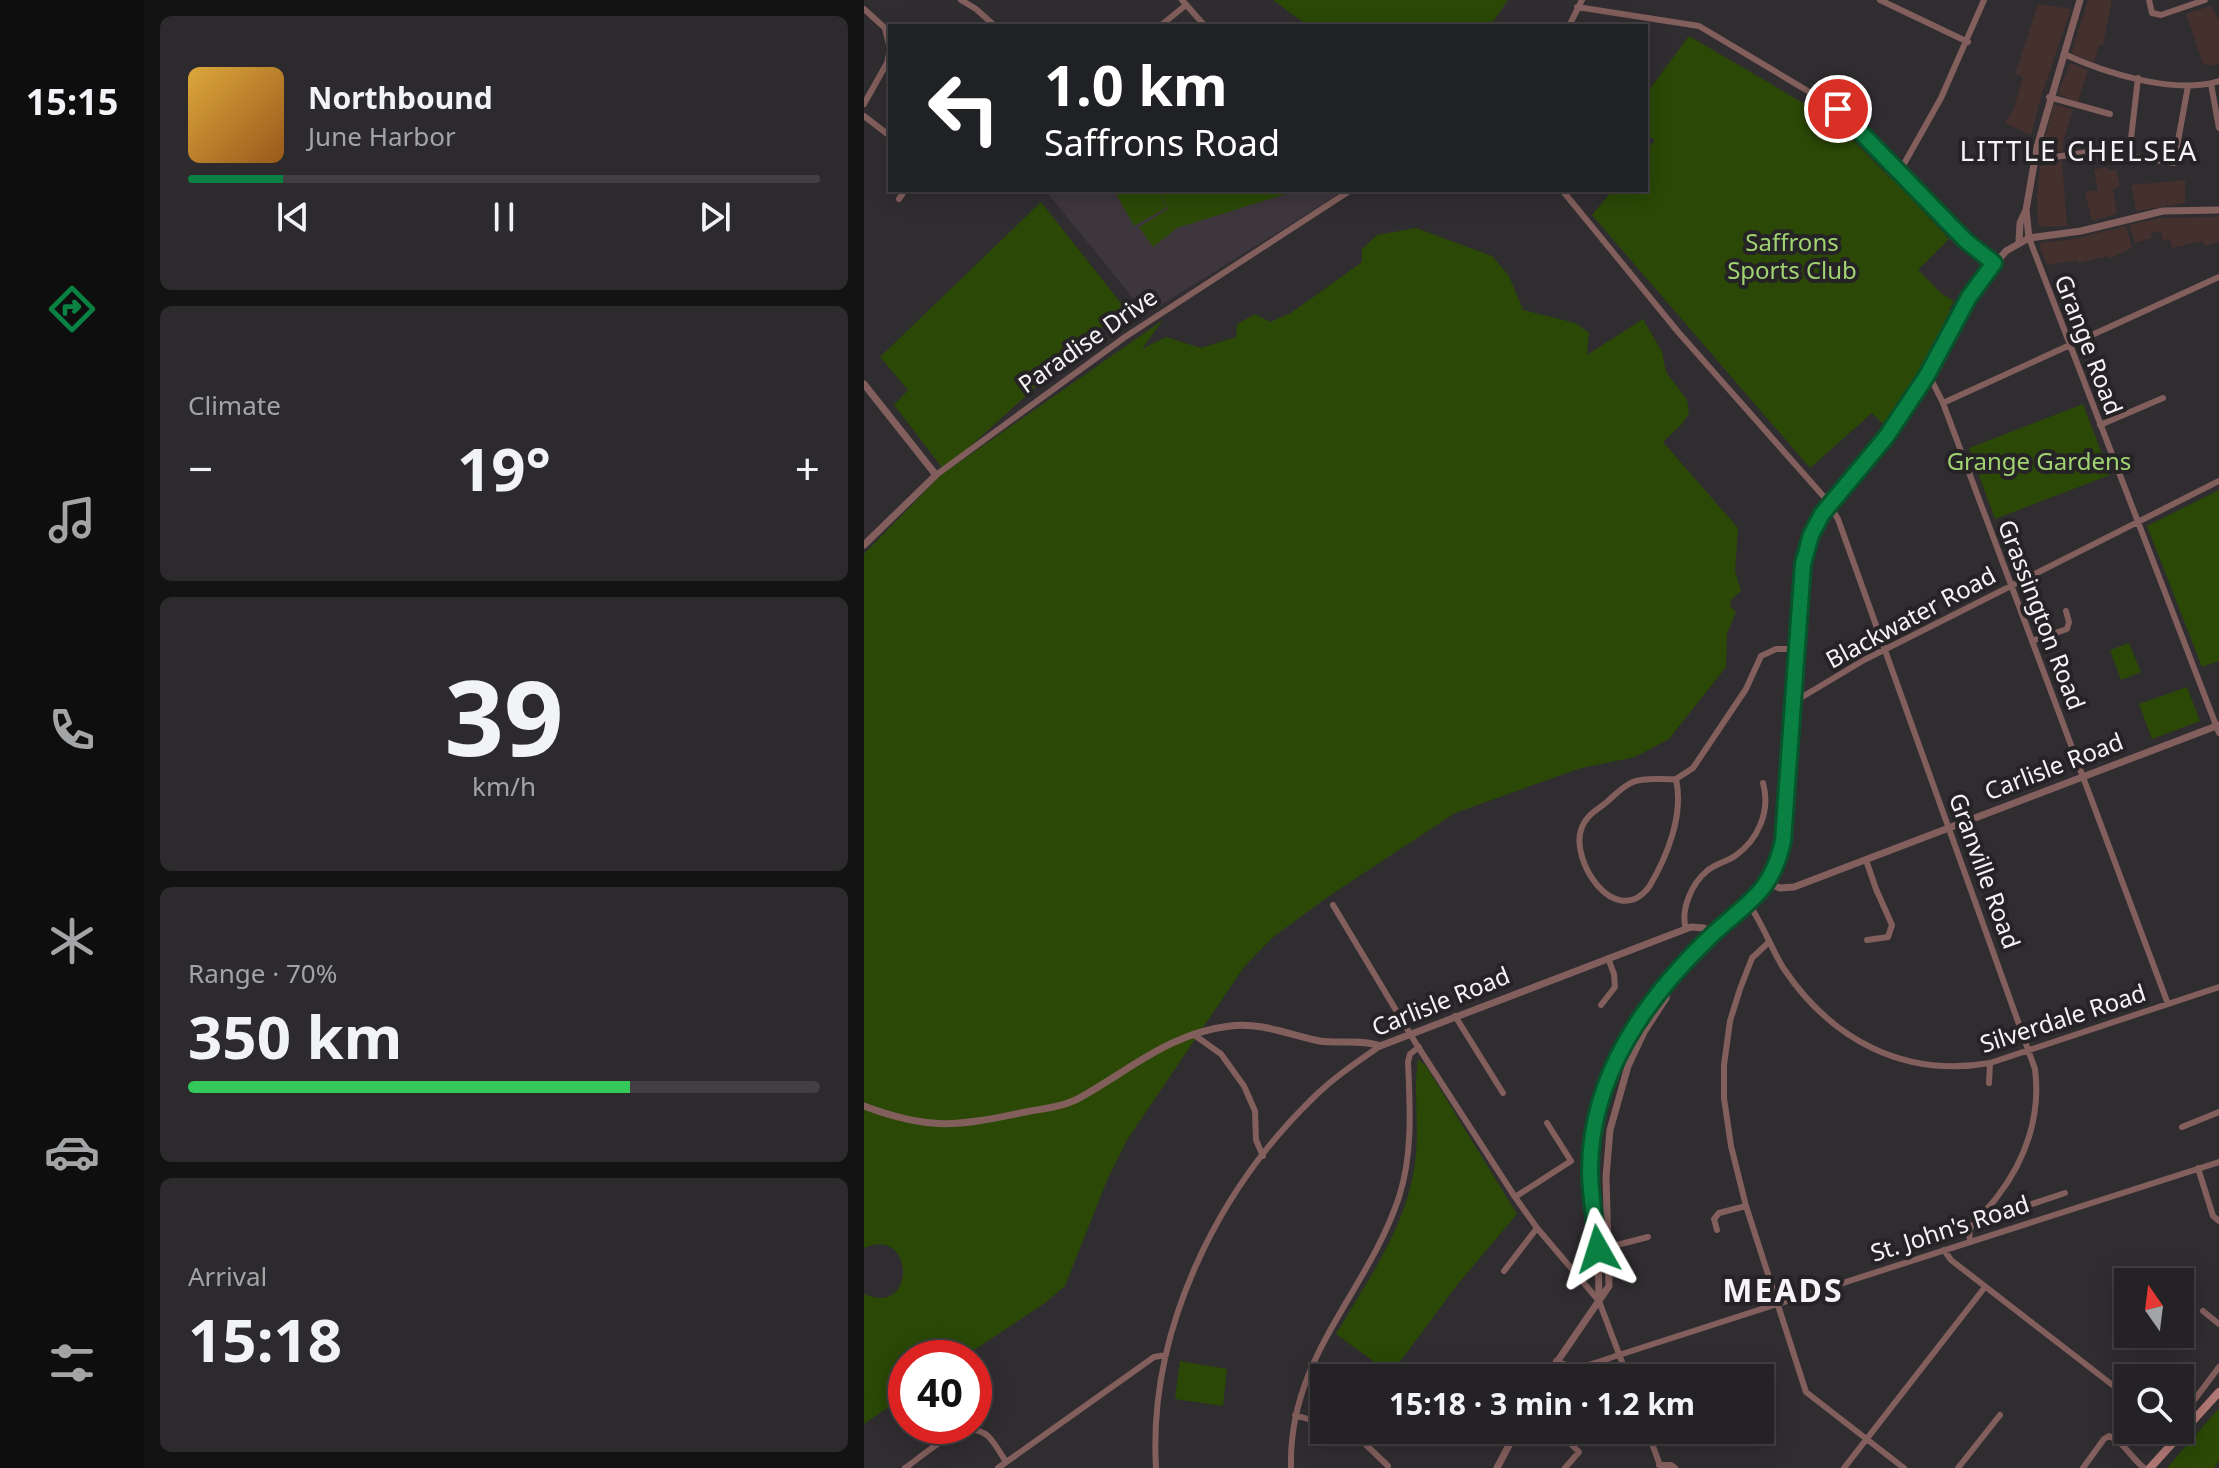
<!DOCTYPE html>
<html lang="en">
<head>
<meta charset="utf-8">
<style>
  :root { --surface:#242224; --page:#2c2a2c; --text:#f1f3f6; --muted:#a3a4a6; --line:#413f41; --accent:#0b8043 }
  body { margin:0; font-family:"Noto Sans",sans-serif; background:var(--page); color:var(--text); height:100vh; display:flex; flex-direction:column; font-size:30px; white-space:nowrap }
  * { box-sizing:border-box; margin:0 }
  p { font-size:26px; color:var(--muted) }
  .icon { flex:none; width:44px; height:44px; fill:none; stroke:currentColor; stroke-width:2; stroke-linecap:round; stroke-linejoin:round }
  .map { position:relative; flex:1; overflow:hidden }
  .side { display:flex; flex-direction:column; gap:16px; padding:16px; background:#141314; width:720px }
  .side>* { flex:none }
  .banner { position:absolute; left:24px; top:24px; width:760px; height:168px; border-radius:0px; box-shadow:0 4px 20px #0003,0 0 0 2px var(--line); background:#202124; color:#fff; overflow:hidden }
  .needle { width:52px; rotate:346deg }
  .fabs { position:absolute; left:1250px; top:1268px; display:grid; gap:16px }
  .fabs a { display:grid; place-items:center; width:80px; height:80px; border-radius:0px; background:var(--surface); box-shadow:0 4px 20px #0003,0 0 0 2px var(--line); font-size:40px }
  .speed { position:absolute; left:24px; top:1340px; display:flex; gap:16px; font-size:40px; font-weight:700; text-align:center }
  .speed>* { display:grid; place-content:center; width:104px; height:104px; border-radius:50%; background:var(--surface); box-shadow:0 4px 20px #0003,0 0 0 2px var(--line); line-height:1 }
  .speed .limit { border:12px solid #d22; background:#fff; color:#111 }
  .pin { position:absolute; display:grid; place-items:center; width:68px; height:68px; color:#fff; margin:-34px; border:4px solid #fff; border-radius:50%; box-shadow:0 2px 8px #0007 }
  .me { position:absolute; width:88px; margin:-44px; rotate:354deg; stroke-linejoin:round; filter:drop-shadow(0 0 6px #0008) }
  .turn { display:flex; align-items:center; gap:28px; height:168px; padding:0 24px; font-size:36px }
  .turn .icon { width:104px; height:104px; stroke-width:2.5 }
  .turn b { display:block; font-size:56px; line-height:68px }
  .big { font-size:60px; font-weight:700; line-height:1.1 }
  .side .tile { flex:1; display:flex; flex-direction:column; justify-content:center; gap:12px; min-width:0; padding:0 28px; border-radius:12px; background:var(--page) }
  .side .dial { align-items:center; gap:0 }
  .dial b { font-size:104px; line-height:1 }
  .song { display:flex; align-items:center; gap:24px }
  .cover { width:96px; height:96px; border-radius:12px; background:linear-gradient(135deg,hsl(40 70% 55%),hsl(30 70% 35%)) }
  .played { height:8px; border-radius:4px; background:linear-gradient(90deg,var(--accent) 15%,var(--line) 15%) }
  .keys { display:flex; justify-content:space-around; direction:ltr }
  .heat { display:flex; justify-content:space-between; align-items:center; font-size:44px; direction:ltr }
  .charge { height:12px; border-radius:6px; background:linear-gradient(90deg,#34c759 70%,var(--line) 0) }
  .trip { position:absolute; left:446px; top:1364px; width:464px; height:80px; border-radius:0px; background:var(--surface); box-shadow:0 4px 20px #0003,0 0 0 2px var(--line); font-weight:700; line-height:80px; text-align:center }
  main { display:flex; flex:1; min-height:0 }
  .dock { display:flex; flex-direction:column; width:144px; justify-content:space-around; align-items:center; background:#0e0e0e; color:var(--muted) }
  .dock .icon { width:56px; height:56px }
  .dock .current { color:var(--accent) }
  .dock b { font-size:36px; color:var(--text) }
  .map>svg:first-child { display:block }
  .commercial { fill:#44302c }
  .built { fill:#3e363d }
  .green { fill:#2b4806 }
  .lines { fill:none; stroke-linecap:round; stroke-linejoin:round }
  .minor { stroke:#825e5c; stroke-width:6 }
  .tertiary { stroke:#825e5c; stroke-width:7 }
  .secondary { stroke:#b17875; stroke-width:8 }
  .route-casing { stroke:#07532c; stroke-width:20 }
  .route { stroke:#0b8043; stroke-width:14 }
  .labels { text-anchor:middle; stroke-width:8; stroke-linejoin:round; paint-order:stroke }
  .park-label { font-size:24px; fill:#a0d271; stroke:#262326 }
  .street-label { font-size:24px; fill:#f5f3f5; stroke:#262326 }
  .quarter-label { font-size:28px; letter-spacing:2px; fill:#f5f3f5; stroke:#262326 }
  .district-label { font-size:32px; font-weight:bold; letter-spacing:2px; fill:#f5f3f5; stroke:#262326 }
</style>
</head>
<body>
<main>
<nav class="dock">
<b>15:15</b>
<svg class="icon current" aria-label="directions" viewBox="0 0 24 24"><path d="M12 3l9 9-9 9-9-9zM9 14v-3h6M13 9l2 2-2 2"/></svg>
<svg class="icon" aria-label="music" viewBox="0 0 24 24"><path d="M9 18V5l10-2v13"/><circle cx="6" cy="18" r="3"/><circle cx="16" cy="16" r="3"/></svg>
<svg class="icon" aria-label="phone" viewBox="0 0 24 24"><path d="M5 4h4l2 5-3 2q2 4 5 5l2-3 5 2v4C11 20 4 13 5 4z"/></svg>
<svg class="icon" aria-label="climate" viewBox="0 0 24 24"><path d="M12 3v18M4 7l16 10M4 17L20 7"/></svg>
<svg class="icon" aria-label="car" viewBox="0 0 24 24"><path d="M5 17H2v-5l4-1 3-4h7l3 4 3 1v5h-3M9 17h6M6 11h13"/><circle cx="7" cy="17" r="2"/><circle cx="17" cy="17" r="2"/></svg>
<svg class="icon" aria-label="filters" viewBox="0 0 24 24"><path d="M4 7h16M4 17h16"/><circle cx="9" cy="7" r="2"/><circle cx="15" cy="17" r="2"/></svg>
</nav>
<section class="side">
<div class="tile">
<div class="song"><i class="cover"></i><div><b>Northbound</b><p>June Harbor</p></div></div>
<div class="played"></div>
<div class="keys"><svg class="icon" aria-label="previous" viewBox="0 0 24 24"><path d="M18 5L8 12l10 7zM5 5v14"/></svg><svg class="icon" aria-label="pause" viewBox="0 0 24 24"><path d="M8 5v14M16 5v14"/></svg><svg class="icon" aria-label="next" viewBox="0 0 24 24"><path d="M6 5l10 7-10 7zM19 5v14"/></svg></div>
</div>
<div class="tile"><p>Climate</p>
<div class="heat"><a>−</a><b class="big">19°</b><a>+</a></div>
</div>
<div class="tile dial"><b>39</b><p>km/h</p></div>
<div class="tile"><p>Range · 70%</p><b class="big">350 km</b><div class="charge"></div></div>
<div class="tile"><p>Arrival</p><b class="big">15:18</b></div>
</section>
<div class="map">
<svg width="1355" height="1468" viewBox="0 0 1355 1468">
  <rect width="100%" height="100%" fill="#302d30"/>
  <path class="commercial" d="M 1224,0 L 1248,0 L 1239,45 L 1235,45 L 1230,62 L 1209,55 L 1208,51 Z
    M 1174,4 L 1207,9 L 1176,100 L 1167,135 L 1141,123 L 1150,108 L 1159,77 L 1151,74 Z
    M 1347,6 L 1355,21 L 1355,63 L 1347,66 L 1339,64 L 1322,14 Z
    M 1206,63 L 1224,70 L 1214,102 L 1194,94 Z
    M 1190,104 L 1209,110 L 1199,142 L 1199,151 L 1177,153 Z
    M 1198,161 L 1203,226 L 1177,227 L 1174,225 L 1173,197 L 1176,166 Z
    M 1241,167 L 1245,170 L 1252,170 L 1256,186 L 1249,189 L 1253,214 L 1228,221 L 1221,192 L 1234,190 L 1230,170 Z
    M 1321,180 L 1321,203 L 1272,211 L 1267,185 Z
    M 1355,217 L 1355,242 L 1340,246 L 1339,241 L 1308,248 L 1306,239 L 1299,241 L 1296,231 L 1287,233 L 1288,238 L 1271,243 L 1265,225 L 1296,218 Z
    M 1262,226 L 1268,248 L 1244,259 L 1243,256 L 1214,263 L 1213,260 L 1183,265 L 1176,247 L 1177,243 L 1210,239 Z"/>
  <path class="built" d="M 181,190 L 481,190 L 294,307 L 269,298 Z"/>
  <path class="green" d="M 409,0 L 644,0 L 626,26 L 444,26 Z
    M 825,36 L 970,121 L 1026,178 L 1028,177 L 1085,239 L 1054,270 L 1078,294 L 1090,301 L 1085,310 L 1087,316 L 1032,413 L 1021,426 L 1008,413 L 946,468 L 728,215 L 749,190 L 782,190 L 782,151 L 791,140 L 782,135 L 782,94 Z
    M 250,190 L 424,190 L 425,193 L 313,228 L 289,247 L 275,227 L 304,209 L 295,193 L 302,208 L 270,226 Z
    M 177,202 L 260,307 L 80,470 L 30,405 L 44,390 L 16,357 Z
    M 552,228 L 628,256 L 645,276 L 659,310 L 711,323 L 725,333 L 723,355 L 779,319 L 798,352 L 802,372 L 823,400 L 825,414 L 818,424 L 799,442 L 874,528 L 871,571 L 877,591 L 867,600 L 866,606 L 872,612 L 863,634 L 862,667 L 805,739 L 771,757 L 717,768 L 591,813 L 462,898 L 408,938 L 380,967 L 263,1140 L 244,1178 L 201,1286 L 181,1303 L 98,1358 L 42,1358 L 42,1395 L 0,1424 L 0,1294 C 53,1318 51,1225 0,1248 L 0,554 L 77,475 L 299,320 L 278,349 L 302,337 L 337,348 L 372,337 L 373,324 L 391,314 L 406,322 L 427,313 L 498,262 L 498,249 L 513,235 Z
    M 1219,404 L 1246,475 L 1131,519 L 1105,448 Z
    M 1355,490 L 1355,661 L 1338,667 L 1283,526 Z
    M 1265,643 L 1277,672 L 1257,680 L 1246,650 Z
    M 1323,687 L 1336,721 L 1288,739 L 1275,704 Z
    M 554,1059 L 562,1066 L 653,1214 L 593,1285 L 527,1374 L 472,1334 C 503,1281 543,1226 551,1163 C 556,1128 549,1093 554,1059 Z
    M 316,1361 L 363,1369 L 359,1406 L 311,1399 Z
    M 1355,1408 L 1355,1461 L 1350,1468 L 1303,1468 Z"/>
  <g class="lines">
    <path class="minor" d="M 97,0 L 112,9 L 131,26
      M 318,0 L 341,26
      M 1016,0 L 1104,42
      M 1285,0 L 1288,13 L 1297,15 L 1341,0
      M 713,7 L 835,26 L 974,109 L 1102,241 L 1130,263
      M 0,9 L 21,28 L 26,49
      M 296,26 L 322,5
      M 705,26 L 718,0
      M 1200,54 C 1241,73 1310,95 1355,81
      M 1347,84 L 1355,128
      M 1185,97 L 1246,114
      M 0,104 L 23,63 L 26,49
      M 0,116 L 26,136
      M 1265,156 L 1274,78
      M 1171,160 L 1231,151 L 1310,163 L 1324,86
      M 1036,171 L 1077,98 L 1120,0
      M 698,190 L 815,333 L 961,498 L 974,519 L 1171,1069 C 1177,1115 1162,1160 1133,1197 C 1125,1208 1113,1218 1105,1230 L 1106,1242
      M 35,199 L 41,190
      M 1165,238 L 1355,733
      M 1062,377 L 1068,381 L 1079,403 L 1304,1004
      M 1079,403 L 1355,277
      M 1236,425 L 1299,398
      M 72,475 L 261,337 L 487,190
      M 1168,641 L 1203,629 L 1205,622 L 1202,611
      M 928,703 L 1000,660 L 1355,481
      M 812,779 C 798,780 782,777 769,782 C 759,786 752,794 744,801 C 735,809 723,814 718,827 C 704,859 751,931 785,887 C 803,857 820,815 812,779 L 829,768 L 882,689 L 897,656 L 912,649 L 932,649
      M 1002,860 L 1012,889 L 1028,925 L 1024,937 L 1003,940
      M 884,904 C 896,917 908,951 920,969 C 968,1040 1040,1078 1126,1063 L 1355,987
      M 469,905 L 551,1042 L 651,1197 L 673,1228 L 735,1301 L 764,1378
      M 822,929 C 816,910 828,883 843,871 C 851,864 862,862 871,856 C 894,840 907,811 899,783
      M 904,943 L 888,958 L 876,989 L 866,1021 L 860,1065 L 860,1098 L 867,1146 L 882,1206 L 942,1392 L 1040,1468
      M 737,1005 L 751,987 L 750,974 L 744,958
      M 591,1016 L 639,1093
      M 329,1034 L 357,1054 L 380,1086 L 391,1111 L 392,1140 L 399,1156
      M 1125,1083 L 1126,1063
      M 1318,1127 L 1355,1112
      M 1334,1168 L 1349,1216 L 1355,1221
      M 651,1197 L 707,1161 L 683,1123
      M 1125,1207 L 1144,1212 L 1201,1193
      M 853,1230 L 850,1219 L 855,1213 L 882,1206
      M 745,1247 L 784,1237
      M 1080,1250 L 1087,1260 L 1264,1397
      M 640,1271 L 673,1228
      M 1339,1311 L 1355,1324
      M 692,1361 C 714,1373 733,1362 755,1355 L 1355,1162
      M 431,1415 L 460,1424
      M 1316,1419 L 1355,1367
      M 475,1430 L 495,1438 L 524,1466
      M 693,1430 L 715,1452 L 701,1468
      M 783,1430 L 797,1468
      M 795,1465 L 807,1465 L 811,1468
      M 41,1468 C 61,1455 99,1415 124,1436 C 131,1443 137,1454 142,1462
      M 134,1468 L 290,1357 L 302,1355
      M 292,1468 C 284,1332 352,1192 449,1098 C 469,1078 493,1062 516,1046
      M 427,1468 C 424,1357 503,1294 535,1197 C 549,1154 546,1107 544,1062 L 546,1054 L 555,1047
      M 980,1468 L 1121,1287
      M 1094,1468 L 1136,1415
      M 1219,1468 L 1240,1439 L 1245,1436 C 1260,1442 1267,1458 1280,1468"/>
    <path class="tertiary" d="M 1165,238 L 1162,210 L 1173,147 L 1216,0
      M 1155,241 L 1156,223 L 1162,210
      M 0,384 L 72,475 L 0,545
      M 904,883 L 916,888 L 930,887 L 1355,725
      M 0,1106 C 66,1131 94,1126 161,1112 C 181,1108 201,1107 219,1096 C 268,1068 307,1033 366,1026 C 397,1022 426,1035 456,1041 C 474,1044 499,1039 516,1046 L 827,927 L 840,928 L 849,935
      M 735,1301 L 734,1249 L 726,1168 L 730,1125 L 739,1091 L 765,1034 L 794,992 L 825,958 L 901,888 L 915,860 L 919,841 L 939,564 L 947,535 L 958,514 L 1022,437 L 1062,377 L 1107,293 L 1142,251 L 1165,238 L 1217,231 L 1299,211 L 1355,210
      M 682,1378 L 745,1286 L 742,1177 L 746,1130 L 764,1066 L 780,1032 L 802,998 L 804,985
      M 633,1468 L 653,1430"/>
    <path class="secondary" d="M 1286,1468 L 1355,1392"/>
  </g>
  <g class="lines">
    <g class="route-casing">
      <path id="route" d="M 734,1249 C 731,1222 726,1195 726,1169 C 727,1075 782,998 847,936 C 884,901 907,894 919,841 L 939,564 L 947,535 L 958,514 L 1022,437 L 1062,377 L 1105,297 L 1130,263 L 1102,241 L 974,109"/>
    </g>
    <use href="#route" class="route"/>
  </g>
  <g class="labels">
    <g class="park-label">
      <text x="928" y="251">Saffrons<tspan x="928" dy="28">Sports Club</tspan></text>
      <text x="1175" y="470">Grange Gardens</text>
    </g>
    <g class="street-label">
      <text transform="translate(224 341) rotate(-35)" y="8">Paradise Drive</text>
      <text transform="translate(1224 345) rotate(69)" y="8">Grange Road</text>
      <text transform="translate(1177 615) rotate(69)" y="8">Grassington Road</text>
      <text transform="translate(1047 618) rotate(-28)" y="8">Blackwater Road</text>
      <text transform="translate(1190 767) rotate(-21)" y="8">Carlisle Road</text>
      <text transform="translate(1120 871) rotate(70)" y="8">Granville Road</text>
      <text transform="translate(577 1002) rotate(-22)" y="8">Carlisle Road</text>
      <text transform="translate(1199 1019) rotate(-18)" y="8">Silverdale Road</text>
      <text transform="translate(1086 1229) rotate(-18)" y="8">St. John's Road</text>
    </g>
    <g class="quarter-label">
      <text x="1215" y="161">LITTLE CHELSEA</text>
    </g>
    <g class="district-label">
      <text x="919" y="1302">MEADS</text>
    </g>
  </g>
</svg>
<div class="fabs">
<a><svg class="needle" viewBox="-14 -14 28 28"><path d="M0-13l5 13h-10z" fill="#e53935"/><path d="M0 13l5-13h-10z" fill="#a3a4a6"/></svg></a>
<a><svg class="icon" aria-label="search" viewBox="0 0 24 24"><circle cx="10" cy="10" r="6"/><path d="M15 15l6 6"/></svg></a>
</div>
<div class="speed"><div class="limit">40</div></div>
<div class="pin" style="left:974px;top:109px;background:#d93025"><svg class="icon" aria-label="arrive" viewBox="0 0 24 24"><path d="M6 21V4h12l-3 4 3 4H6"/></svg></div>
<svg class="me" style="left:734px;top:1249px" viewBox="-20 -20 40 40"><path d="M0-17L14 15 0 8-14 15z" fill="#0b8043" stroke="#fff" stroke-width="4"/></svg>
<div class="trip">15:18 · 3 min · 1.2 km</div>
<div class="banner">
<div class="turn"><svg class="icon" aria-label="left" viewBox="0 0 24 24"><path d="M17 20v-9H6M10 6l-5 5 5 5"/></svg><div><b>1.0 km</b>Saffrons Road</div></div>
</div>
</div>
</main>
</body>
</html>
